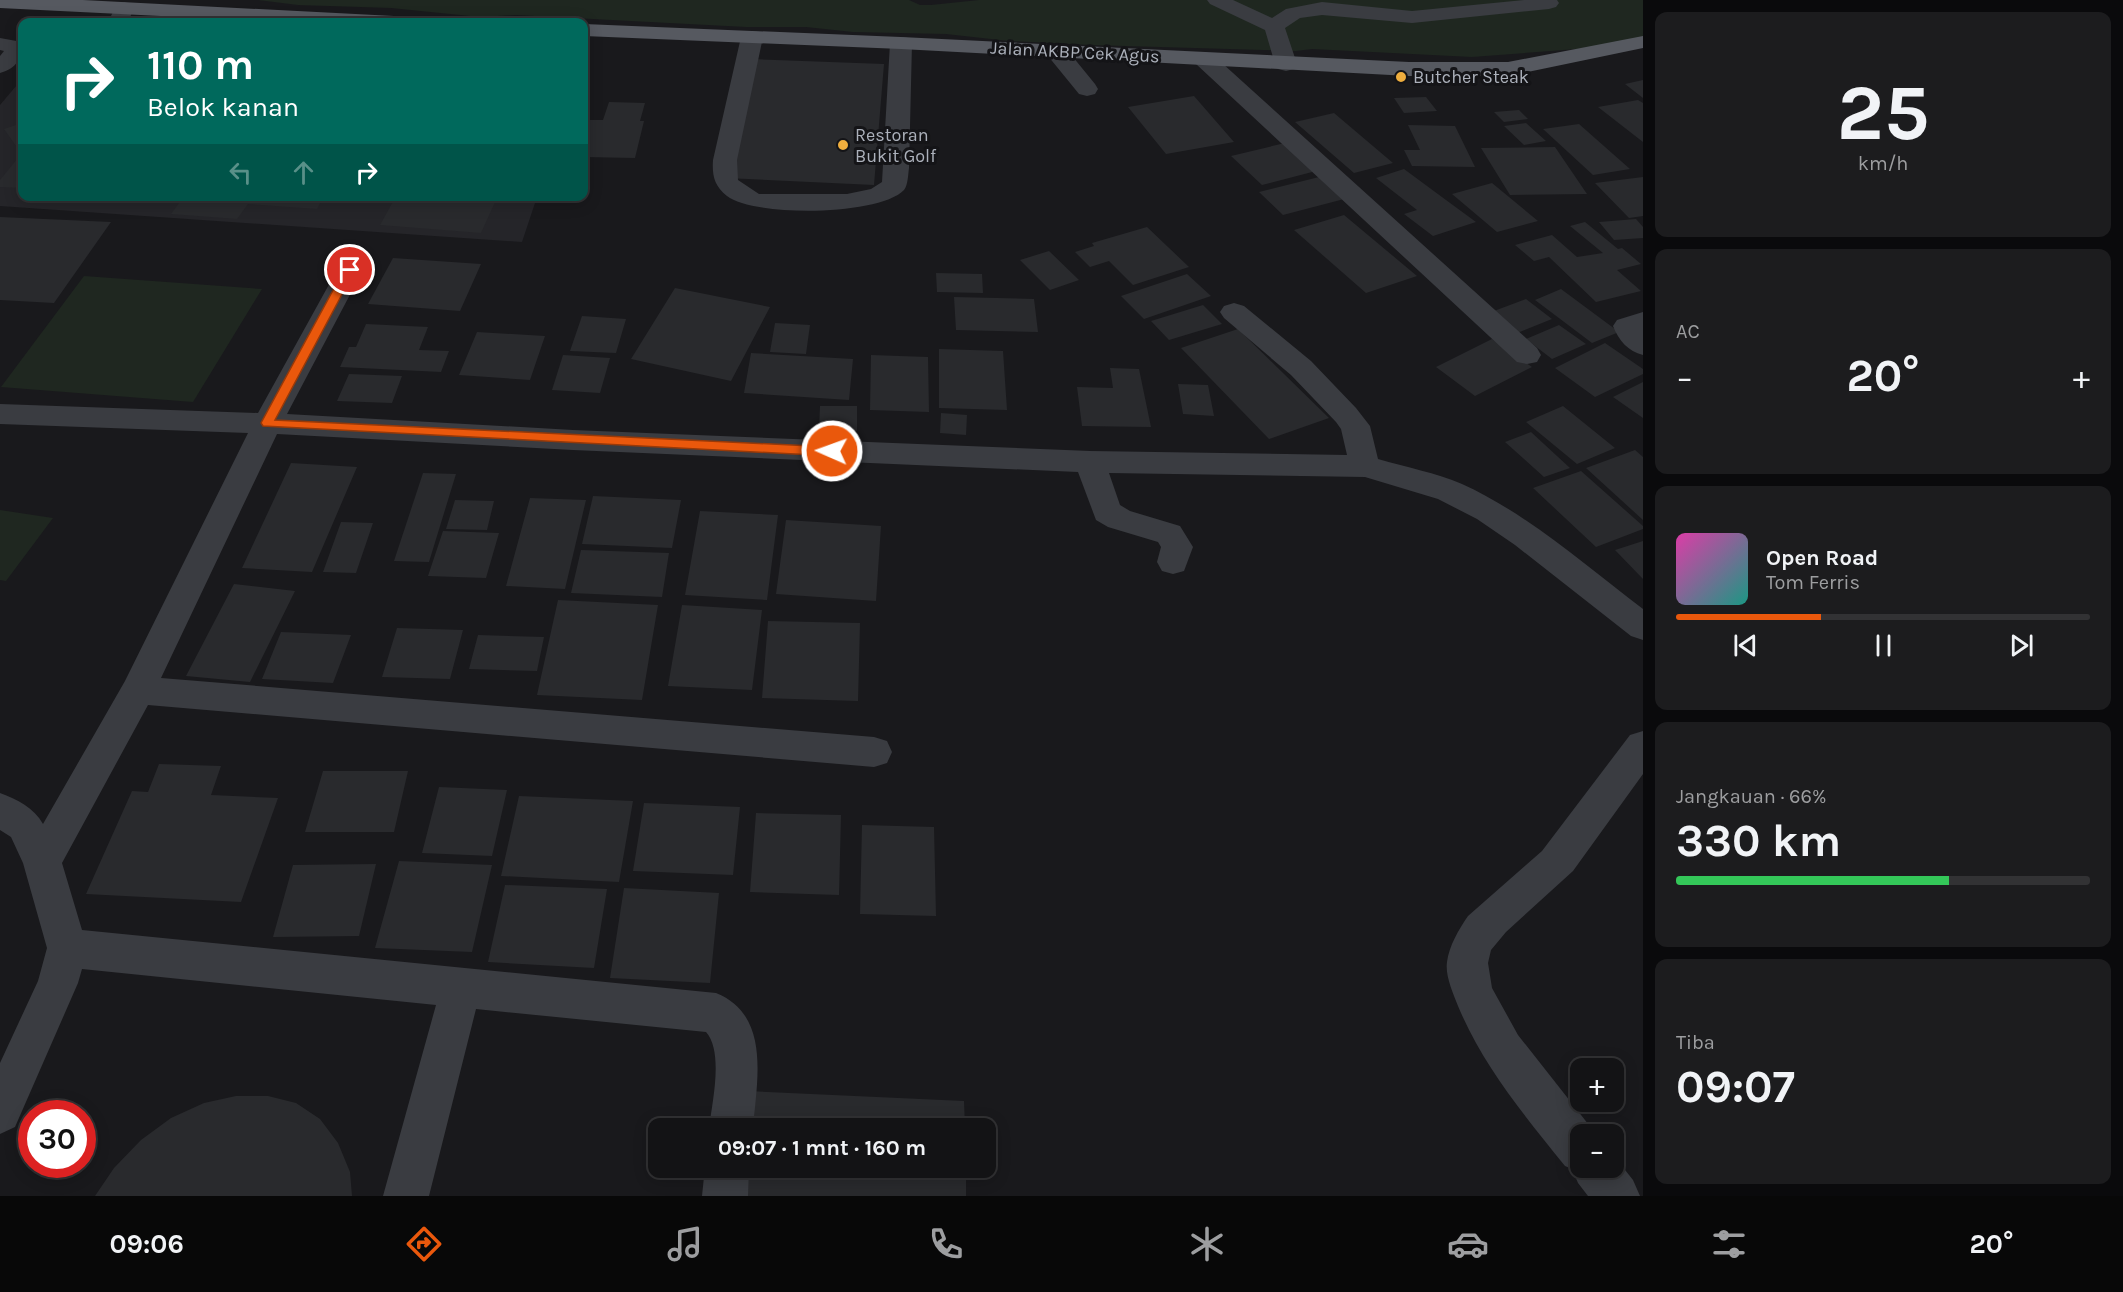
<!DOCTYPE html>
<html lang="id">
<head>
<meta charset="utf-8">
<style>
  :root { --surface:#131315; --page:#1c1c1e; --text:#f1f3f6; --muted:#9d9ea0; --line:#323234; --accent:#ea580c }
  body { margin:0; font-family:Karla,sans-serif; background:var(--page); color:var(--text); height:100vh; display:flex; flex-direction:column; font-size:22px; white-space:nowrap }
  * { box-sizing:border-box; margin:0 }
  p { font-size:20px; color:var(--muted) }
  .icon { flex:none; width:33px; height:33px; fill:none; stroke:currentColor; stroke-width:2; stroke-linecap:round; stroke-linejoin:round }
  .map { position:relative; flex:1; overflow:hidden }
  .panel { display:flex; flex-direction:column; gap:12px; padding:12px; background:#0a0a0c; width:480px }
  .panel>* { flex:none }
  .banner { position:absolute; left:18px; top:18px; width:570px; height:183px; border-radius:12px; box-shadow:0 3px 15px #0003,0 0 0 2px var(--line); background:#00695c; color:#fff; overflow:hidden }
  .controls { position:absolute; left:1570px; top:1058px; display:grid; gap:12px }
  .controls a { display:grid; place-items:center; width:54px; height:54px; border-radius:12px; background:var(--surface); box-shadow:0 3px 15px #0003,0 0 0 2px var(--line); font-size:30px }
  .speed { position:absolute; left:18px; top:1100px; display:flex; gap:12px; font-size:30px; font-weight:700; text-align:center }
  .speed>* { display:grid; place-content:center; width:78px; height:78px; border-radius:50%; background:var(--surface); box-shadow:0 3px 15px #0003,0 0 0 2px var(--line); line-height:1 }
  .speed .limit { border:9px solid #d22; background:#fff; color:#111 }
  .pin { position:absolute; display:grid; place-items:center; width:51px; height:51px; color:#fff; margin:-26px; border:3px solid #fff; border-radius:50%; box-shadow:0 2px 6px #0007 }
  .me { position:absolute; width:66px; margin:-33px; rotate:272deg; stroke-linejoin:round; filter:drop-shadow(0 0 4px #0008) }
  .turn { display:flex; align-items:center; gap:21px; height:126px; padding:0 30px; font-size:27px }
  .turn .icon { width:78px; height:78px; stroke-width:2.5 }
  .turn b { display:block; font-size:42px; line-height:51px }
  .lanes { display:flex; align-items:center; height:57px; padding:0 30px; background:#0003; justify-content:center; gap:30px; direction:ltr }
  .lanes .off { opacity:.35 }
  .big { font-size:45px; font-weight:700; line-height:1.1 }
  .panel .widget { flex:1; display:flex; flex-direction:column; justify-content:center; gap:9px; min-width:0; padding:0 21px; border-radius:12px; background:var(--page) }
  .panel .dial { align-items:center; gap:0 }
  .dial b { font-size:78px; line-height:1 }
  .song { display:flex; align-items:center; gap:18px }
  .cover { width:72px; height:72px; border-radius:9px; background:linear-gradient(135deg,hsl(320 70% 55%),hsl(170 70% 35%)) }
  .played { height:6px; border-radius:3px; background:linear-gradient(90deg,var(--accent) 35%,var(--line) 35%) }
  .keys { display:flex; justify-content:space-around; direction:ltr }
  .heat { display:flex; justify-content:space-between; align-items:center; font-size:33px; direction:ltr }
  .charge { height:9px; border-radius:4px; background:linear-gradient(90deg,#34c759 66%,var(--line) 0) }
  .trip { position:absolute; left:648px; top:1118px; width:348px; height:60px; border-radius:12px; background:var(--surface); box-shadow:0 3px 15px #0003,0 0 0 2px var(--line); font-weight:700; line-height:60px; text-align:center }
  .tabs { display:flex; height:96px; justify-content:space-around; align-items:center; background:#080808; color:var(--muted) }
  .tabs .icon { width:42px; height:42px }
  .tabs .active { color:var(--accent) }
  .tabs b { font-size:27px; color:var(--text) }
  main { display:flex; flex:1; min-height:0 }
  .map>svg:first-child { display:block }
  .built { fill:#252529 }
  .green { fill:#1f2720 }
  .building { fill:#292a2d }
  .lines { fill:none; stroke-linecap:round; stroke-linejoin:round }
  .minor { fill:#3a3c41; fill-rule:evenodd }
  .major { fill:#565960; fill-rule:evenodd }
  .route { fill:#ea580c; stroke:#983908; stroke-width:1.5 }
  .poi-dot { fill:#efae3e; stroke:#141417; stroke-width:2 }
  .labels { text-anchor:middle; stroke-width:6; stroke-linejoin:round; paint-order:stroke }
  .far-street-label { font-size:18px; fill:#acb1bb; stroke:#141417 }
  .far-poi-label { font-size:18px; fill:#acb1bb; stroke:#141417; text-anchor:start }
</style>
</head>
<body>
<main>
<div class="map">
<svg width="1643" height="1196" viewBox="0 0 1643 1196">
  <rect width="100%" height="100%" fill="#19191c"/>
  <path class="built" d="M 22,79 L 22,196 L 537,197 L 522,242 L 0,206 L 0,105 Z"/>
  <path class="green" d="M 258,0 L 909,0 L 920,5 L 931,5 L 979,0 L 1643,0 L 1643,44 L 1472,57 L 1312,49 L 1296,51 L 1091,45 L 1009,41 L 946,34 L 853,32 L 806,27 L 746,27 L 516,15 L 480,17 L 391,8 L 298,5 Z
    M 84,276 L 262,289 L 193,402 L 1,387 Z
    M 0,510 L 53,518 L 6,581 L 0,580 Z"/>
  <path class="building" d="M 751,59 L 884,64 L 874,185 L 726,178 Z
    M 1643,80 L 1643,98 L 1625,84 Z
    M 1194,96 L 1234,142 L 1166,154 L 1128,107 Z
    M 1426,97 L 1437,111 L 1404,113 L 1394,98 Z
    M 1638,100 L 1643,103 L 1643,142 L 1598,107 Z
    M 609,102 L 645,103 L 640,121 L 644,121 L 635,158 L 584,157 L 584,120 L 603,120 Z
    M 1519,110 L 1528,119 L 1504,122 L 1494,112 Z
    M 1334,113 L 1393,163 L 1354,173 L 1295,122 Z
    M 22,123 L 22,144 L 16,146 L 4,129 Z
    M 1526,123 L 1546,141 L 1524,145 L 1504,126 Z
    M 1579,124 L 1630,169 L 1593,175 L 1543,129 Z
    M 1408,125 L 1455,126 L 1475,167 L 1412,166 L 1404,150 L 1420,150 Z
    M 1285,143 L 1316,171 L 1262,185 L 1231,156 Z
    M 1555,147 L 1587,194 L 1510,195 L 1481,148 Z
    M 22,153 L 22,188 L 0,187 L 0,180 Z
    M 1404,169 L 1446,200 L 1476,222 L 1433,236 L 1404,214 L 1417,210 L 1376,178 Z
    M 1323,176 L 1348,198 L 1283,215 L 1259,192 Z
    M 1643,177 L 1643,216 L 1629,218 L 1595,183 Z
    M 1492,183 L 1538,221 L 1497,232 L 1452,194 Z
    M 170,196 L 324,196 L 317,209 L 248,204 L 237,219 L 171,214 L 182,199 L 169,199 Z
    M 396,196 L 515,196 L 513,201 L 496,200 L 481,233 L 380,225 Z
    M 1344,215 L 1417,276 L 1366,293 L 1294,230 Z
    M 0,217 L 111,222 L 54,303 L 0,300 Z
    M 1636,219 L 1643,227 L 1643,238 L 1614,240 L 1599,222 Z
    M 1585,222 L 1618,249 L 1622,248 L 1641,264 L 1617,270 L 1641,291 L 1596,302 L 1549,257 L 1534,261 L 1515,245 L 1552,235 L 1577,257 L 1603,253 L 1570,226 Z
    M 1147,227 L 1189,267 L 1133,285 L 1109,261 L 1090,267 L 1075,252 L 1094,246 L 1092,243 Z
    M 1049,251 L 1079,280 L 1050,290 L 1020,260 Z
    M 393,258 L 481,264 L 460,311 L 368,304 Z
    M 936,273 L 982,274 L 983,293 L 937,292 Z
    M 1187,274 L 1211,296 L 1144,319 L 1121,296 Z
    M 675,288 L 770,307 L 731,381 L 631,359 Z
    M 1561,289 L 1619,332 L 1592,343 L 1535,300 Z
    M 954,297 L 1034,299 L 1038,332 L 956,330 Z
    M 1526,299 L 1552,319 L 1512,335 L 1486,314 Z
    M 1203,305 L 1222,324 L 1169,340 L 1151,321 Z
    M 582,316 L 626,319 L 616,353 L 570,351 Z
    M 775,323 L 810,325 L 806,354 L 770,352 Z
    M 366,324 L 428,327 L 419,350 L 449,351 L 441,372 L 340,367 L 349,347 L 356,347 Z
    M 1559,325 L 1586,344 L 1552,359 L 1526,339 Z
    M 1238,329 L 1329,418 L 1269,439 L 1181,348 Z
    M 477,332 L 545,336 L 530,380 L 459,375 Z
    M 1492,339 L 1532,367 L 1475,396 L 1436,367 Z
    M 1605,343 L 1643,369 L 1643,374 L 1595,397 L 1555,368 Z
    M 939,349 L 1003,351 L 1007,410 L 939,408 Z
    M 751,353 L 853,359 L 849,400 L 744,393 Z
    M 563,355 L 610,358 L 600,393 L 552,390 Z
    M 871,355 L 928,357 L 929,412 L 870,410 Z
    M 1110,368 L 1139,369 L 1151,427 L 1082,426 L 1077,387 L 1113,388 Z
    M 349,374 L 402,376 L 392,403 L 337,401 Z
    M 1643,382 L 1643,418 L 1613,397 Z
    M 1178,384 L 1208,385 L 1214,416 L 1183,414 Z
    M 820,406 L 857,406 L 857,431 L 819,430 Z
    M 1563,406 L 1615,448 L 1577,464 L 1526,422 Z
    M 941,413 L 967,415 L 966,435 L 940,433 Z
    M 1531,432 L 1570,468 L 1544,477 L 1505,442 Z
    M 1635,450 L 1643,457 L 1643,520 L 1586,468 Z
    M 291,463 L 357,467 L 312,572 L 242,568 Z
    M 1581,471 L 1643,526 L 1643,529 L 1596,547 L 1533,488 Z
    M 423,473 L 456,474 L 429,562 L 394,561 Z
    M 593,496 L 681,500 L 672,548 L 582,544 Z
    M 530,498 L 586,500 L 565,589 L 506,586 Z
    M 455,500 L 494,501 L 487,530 L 446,529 Z
    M 700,511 L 778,515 L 767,600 L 685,595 Z
    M 786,520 L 881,526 L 876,601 L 776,594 Z
    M 341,522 L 373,523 L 356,573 L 323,572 Z
    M 443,531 L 499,533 L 486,578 L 428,576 Z
    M 1643,541 L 1643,579 L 1615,550 Z
    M 581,550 L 669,553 L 662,597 L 571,593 Z
    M 234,584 L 295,591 L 250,682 L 186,676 Z
    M 558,600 L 658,605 L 642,700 L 537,695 Z
    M 682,605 L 762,610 L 752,690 L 668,686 Z
    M 768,621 L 860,623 L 858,701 L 762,698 Z
    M 397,628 L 463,630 L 450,679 L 382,677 Z
    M 281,632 L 351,635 L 333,683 L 262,679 Z
    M 478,635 L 544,637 L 537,671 L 469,669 Z
    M 159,764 L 221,766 L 211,795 L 278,798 L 241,902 L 86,894 L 132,791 L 148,792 Z
    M 323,771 L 408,771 L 394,832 L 305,832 Z
    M 439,787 L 507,790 L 492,856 L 422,853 Z
    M 519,796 L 633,801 L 619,882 L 501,876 Z
    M 644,803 L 740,807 L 733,875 L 633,871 Z
    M 756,813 L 841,815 L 839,895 L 750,892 Z
    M 862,825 L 934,827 L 936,916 L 860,914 Z
    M 399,861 L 492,865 L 472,952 L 375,948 Z
    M 376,864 L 359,936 L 273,937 L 293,865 Z
    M 505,885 L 607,889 L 594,968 L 488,962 Z
    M 624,888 L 719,893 L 710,983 L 610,978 Z
    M 747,1091 L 964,1101 L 965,1128 L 744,1128 Z
    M 236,1096 L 268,1096 L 296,1103 L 320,1119 L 338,1143 L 350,1172 L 352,1196 L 95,1196 L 114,1168 L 141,1140 L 171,1118 L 204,1103 Z
    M 740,1167 L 966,1167 L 966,1196 L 738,1196 Z"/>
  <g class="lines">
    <path class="minor" d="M 1207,0 L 1233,0 L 1272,18 L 1286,9 L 1322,2 L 1412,11 L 1524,0 L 1557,0 L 1559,3 L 1556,7 L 1549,9 L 1412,23 L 1322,15 L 1300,18 L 1285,28 L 1297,64 L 1294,69 L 1286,71 L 1278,69 L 1275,64 L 1265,30 L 1210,4 Z
      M 124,2 L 131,4 L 134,8 L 128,22 L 108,22 L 117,4 Z
      M 752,31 L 760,32 L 763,37 L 737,160 L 738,180 L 759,194 L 847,194 L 871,189 L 882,182 L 890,43 L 893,38 L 901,37 L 909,38 L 912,43 L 909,168 C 908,175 908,185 904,190 C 879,216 754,217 727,196 C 714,186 712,175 713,160 L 741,37 L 744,32 Z
      M 0,38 L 22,42 C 22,59 17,68 0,73 L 0,56 L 4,51 L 0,50 Z
      M 1056,44 L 1064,46 L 1095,84 L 1098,89 L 1095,94 L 1087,96 L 1079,94 L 1048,56 L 1045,51 L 1048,46 Z
      M 1204,52 L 1212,54 L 1537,348 L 1541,355 L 1537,362 L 1527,364 L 1517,362 L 1196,64 L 1193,59 L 1196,54 Z
      M 350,262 L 359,264 L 363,270 L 287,414 L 573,430 L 1090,451 L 1347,455 L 1341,429 L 1336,422 L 1291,375 L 1224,318 L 1220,312 L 1224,306 L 1234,303 L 1244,306 L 1311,361 L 1356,408 L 1370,426 L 1378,459 C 1406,467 1436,473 1462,484 C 1528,514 1585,565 1643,609 L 1643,640 L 1631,636 L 1515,545 L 1477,519 L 1438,499 L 1365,477 L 1109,473 L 1120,505 L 1130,511 L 1180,526 L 1193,547 L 1184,571 L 1173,574 L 1162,571 L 1157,562 L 1161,547 L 1158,542 L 1108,527 L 1096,520 L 1078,472 L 573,450 L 277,434 L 161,678 L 874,737 L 887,741 L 892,752 L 887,763 L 874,767 L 148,705 L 62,863 L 82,930 L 716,993 C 771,1015 757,1080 753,1128 L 709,1128 C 712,1103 724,1052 706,1032 L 476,1009 L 429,1196 L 383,1196 L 436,1005 L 82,969 L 78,983 L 15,1127 L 0,1134 L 0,1063 L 38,981 L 47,948 L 23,863 L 11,837 L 0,830 L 0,793 C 17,799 34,808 43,824 L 125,681 L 248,433 L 0,424 L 0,404 L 258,413 L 337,270 L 341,264 Z
      M 1643,312 L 1643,355 C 1628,351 1619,341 1613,326 L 1617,320 Z
      M 1643,731 L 1643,774 L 1573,871 L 1506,932 L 1491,950 L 1488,963 L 1492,988 L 1518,1035 L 1596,1134 L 1581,1134 L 1581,1167 L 1614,1167 L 1614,1156 L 1633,1180 L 1640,1196 L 1588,1196 L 1578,1183 L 1572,1169 L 1565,1166 C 1524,1115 1483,1066 1458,1006 C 1453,993 1445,976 1447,962 C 1449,946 1459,929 1468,916 L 1542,851 L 1630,735 Z
      M 705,1167 L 749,1167 L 748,1196 L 702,1196 Z"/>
    <path class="major" d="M 0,0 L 83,0 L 394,16 L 401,18 L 405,22 L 280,22 L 0,8 Z
      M 584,24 L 901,37 L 1409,62 L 1508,62 L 1643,36 L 1643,48 L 1508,76 L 1409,76 L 901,49 L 584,36 Z"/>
  </g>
  <path class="route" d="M 350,266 L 355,270 L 275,420 L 832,447 L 838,451 L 832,456 L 263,426 L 261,423 L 344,270 Z"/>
  <g class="poi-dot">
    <circle cx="1401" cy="77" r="6"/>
    <circle cx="843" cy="145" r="6"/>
  </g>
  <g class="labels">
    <g class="far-street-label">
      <text transform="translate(1075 52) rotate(3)" y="6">Jalan AKBP Cek Agus</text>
    </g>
    <g class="far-poi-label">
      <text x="1413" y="83">Butcher Steak</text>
      <text x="855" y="141">Restoran<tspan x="855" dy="21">Bukit Golf</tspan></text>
    </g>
  </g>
</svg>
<div class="controls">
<a>+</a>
<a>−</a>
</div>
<div class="speed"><div class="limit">30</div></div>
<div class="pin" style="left:350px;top:270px;background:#d93025"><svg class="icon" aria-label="arrive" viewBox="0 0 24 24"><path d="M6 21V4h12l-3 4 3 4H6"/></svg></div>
<svg class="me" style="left:832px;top:451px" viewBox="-20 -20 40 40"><circle r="17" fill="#ea580c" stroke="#fff" stroke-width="3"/><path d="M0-11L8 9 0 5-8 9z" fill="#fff"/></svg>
<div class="trip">09:07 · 1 mnt · 160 m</div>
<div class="banner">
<div class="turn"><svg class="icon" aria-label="right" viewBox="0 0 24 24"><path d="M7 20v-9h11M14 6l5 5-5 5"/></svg><div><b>110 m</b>Belok kanan</div></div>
<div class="lanes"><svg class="icon off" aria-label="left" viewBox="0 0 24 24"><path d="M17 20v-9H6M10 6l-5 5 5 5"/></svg><svg class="icon off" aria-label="ahead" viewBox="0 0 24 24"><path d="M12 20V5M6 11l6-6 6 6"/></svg><svg class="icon" aria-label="right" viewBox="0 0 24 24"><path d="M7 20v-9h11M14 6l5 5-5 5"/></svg></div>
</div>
</div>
<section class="panel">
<div class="widget dial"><b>25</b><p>km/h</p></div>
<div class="widget"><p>AC</p>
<div class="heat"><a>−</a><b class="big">20°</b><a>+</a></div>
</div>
<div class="widget">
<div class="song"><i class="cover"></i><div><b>Open Road</b><p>Tom Ferris</p></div></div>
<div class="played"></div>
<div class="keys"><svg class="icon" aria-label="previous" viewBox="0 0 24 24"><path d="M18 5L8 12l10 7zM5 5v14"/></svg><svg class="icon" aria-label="pause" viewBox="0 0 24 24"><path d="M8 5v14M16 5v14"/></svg><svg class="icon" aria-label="next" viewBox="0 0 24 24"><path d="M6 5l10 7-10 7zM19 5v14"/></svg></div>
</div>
<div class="widget"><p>Jangkauan · 66%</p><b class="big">330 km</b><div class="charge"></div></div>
<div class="widget"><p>Tiba</p><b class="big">09:07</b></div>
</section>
</main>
<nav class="tabs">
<b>09:06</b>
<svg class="icon active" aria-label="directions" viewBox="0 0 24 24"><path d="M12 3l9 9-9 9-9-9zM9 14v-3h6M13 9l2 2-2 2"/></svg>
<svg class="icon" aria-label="music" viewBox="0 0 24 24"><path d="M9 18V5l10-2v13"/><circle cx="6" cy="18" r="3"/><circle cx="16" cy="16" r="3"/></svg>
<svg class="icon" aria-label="phone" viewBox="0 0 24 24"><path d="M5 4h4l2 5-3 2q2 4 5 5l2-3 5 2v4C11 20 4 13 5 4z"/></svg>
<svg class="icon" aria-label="climate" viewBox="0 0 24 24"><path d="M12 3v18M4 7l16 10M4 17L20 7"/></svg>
<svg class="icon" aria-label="car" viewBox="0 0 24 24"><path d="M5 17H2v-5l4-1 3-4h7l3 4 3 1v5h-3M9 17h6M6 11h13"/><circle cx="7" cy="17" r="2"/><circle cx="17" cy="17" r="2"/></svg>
<svg class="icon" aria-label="filters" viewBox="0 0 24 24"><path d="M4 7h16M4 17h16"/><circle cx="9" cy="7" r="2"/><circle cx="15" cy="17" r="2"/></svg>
<b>20°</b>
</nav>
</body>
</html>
